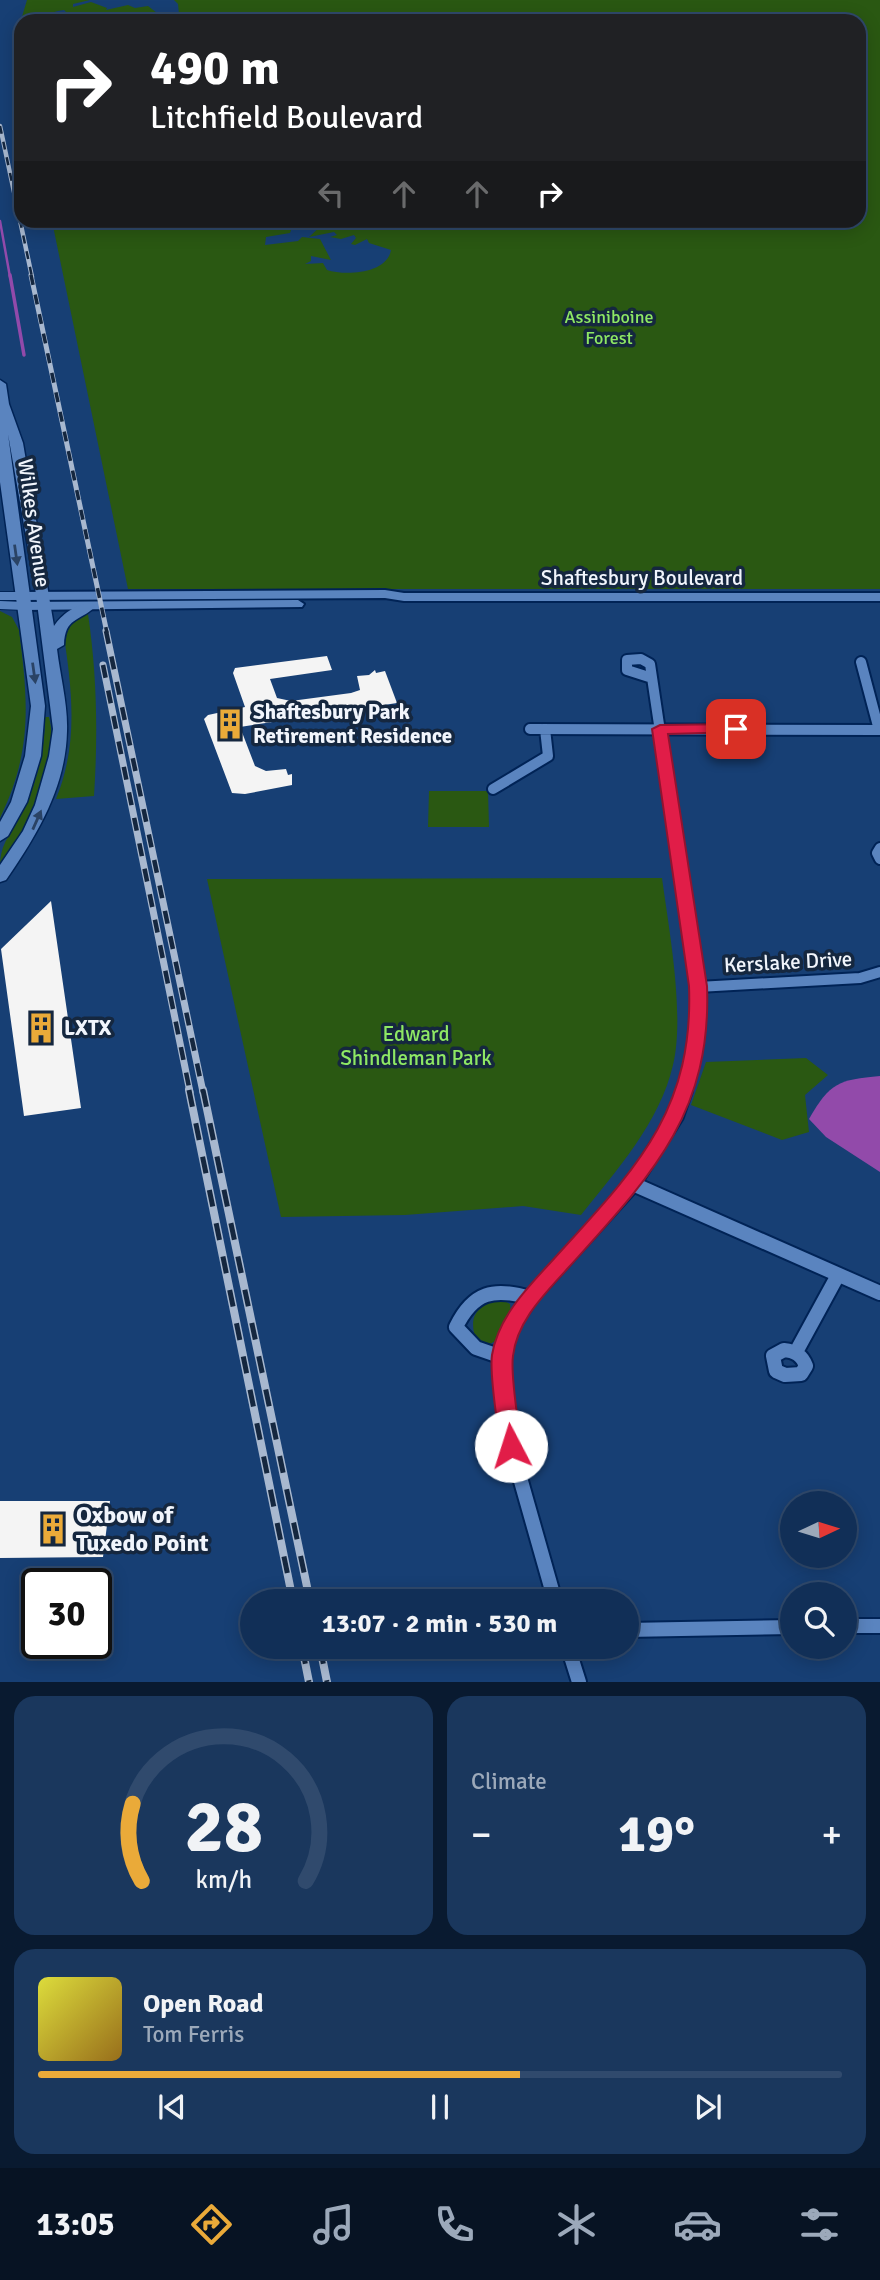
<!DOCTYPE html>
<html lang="en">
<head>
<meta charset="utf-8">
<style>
  :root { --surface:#112f57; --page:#1a375d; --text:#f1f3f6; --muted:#9ca9ba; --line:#304a6d; --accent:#eaaa39 }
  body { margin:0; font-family:Signika,sans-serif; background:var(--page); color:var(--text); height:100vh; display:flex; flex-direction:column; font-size:26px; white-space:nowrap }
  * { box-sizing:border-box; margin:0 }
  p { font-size:23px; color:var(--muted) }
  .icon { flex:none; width:38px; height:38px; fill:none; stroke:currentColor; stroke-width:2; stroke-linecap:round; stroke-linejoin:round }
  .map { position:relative; height:1682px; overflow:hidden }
  .sheet { display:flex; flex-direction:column; gap:14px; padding:14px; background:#091a30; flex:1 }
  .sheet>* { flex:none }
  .banner { position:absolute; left:14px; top:14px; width:852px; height:214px; border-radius:21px; box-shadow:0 4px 18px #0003,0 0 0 2px var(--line); background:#202124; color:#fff; overflow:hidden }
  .needle { width:46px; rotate:86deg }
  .tools { position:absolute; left:780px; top:1491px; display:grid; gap:14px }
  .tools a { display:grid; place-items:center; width:77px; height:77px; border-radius:50%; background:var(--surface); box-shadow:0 4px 18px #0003,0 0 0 2px var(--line); font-size:35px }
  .speed { position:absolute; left:21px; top:1568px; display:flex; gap:14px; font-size:35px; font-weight:700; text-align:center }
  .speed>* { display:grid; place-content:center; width:91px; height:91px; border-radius:50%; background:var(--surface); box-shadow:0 4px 18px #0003,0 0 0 2px var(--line); line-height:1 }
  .speed .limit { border:4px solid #111; border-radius:10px; background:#fff; color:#111 }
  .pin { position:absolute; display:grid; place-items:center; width:60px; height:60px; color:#fff; margin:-30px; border-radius:14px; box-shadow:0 4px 10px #0006 }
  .me { position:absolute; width:77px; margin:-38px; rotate:355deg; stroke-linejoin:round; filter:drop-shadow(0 0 5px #0008) }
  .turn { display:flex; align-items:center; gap:24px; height:147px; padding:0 21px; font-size:32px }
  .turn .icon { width:91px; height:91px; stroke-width:2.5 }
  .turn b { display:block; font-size:49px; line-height:60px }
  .lanes { display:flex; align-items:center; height:66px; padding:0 21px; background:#0003; justify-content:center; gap:35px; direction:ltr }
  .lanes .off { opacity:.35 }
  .big { font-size:52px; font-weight:700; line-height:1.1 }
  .sheet .tile { flex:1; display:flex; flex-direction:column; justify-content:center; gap:10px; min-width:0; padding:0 24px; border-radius:21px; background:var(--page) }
  .sheet .dial { align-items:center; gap:0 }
  .dial svg { height:182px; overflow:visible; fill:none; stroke:var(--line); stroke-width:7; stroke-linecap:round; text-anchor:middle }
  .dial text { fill:var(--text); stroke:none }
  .song { display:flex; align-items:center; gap:21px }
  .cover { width:84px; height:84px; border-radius:10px; background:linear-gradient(135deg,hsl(60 70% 55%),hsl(40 70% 35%)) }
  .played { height:7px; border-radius:4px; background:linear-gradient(90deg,var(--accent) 60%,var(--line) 60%) }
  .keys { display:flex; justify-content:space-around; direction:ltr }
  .heat { display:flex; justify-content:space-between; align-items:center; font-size:38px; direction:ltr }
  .sheet .tiles { flex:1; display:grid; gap:14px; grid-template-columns:1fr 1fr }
  .tile:last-child { grid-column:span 2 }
  .trip { position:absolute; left:240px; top:1589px; width:399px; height:70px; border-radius:35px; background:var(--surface); box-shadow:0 4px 18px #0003,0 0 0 2px var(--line); font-weight:700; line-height:70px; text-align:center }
  .dock { display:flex; height:112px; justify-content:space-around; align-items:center; background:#071323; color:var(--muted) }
  .dock .icon { width:49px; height:49px }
  .dock .selected { color:var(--accent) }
  .dock b { font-size:32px; color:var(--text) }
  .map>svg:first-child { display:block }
  .green { fill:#2a5812 }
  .water { fill:#924aaa }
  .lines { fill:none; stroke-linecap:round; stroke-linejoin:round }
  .stream-far1 { stroke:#924aaa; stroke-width:2.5 }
  .stream { stroke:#924aaa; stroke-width:3.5 }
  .building { fill:#f4f4f4 }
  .minor-far2-casing { stroke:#002356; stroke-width:10 }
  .minor-far1-casing { stroke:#002356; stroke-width:14 }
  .minor-casing { stroke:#002356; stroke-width:18 }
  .tertiary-casing { stroke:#002356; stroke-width:4 }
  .secondary-casing { stroke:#002356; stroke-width:3 }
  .minor-far2 { stroke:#5a84bf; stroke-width:8 }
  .minor-far1 { stroke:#5a84bf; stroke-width:10 }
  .minor { stroke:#5a84bf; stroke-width:14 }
  .tertiary { fill:#5a84bf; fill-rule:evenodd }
  .secondary { fill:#5a84bf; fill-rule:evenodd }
  .rail-far3-casing { stroke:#a8b8cf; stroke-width:4.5 }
  .rail-far2-casing { stroke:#a8b8cf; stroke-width:5 }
  .rail-far1-casing { stroke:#a8b8cf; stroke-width:7 }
  .rail-casing { stroke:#a8b8cf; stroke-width:8 }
  .rail-far3 { stroke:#15273f; stroke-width:2.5; stroke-dasharray:8; stroke-linecap:butt }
  .rail-far2 { stroke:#15273f; stroke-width:3.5; stroke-dasharray:10; stroke-linecap:butt }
  .rail-far1 { stroke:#15273f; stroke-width:4.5; stroke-dasharray:13; stroke-linecap:butt }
  .rail { stroke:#15273f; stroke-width:5; stroke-dasharray:17; stroke-linecap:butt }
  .oneway { fill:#2a4365 }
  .route { fill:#e11d48; stroke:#92132f; stroke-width:2 }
  .labels { text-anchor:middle; stroke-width:7; stroke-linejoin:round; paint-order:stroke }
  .far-park-label { font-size:18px; fill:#8ee864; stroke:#15273f }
  .street-label { font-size:21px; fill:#f1f5fc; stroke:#15273f }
  .poi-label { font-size:21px; font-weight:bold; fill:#f1f5fc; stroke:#15273f; text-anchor:start }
  .park-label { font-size:21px; fill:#8ee864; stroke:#15273f }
  .near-poi-label { font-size:24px; font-weight:bold; fill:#f1f5fc; stroke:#15273f; text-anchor:start }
</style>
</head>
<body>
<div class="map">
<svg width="880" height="1682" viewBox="0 0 880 1682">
  <rect width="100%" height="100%" fill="#173f74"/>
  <path class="green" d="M 27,0 L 90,0 L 73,4 L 73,7 L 91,2 L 107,8 L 106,10 L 128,5 L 135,8 L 148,6 L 157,13 L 146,17 L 158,17 L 160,21 L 79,21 L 82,18 L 61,21 L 62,17 L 43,21 L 66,12 L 64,10 C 47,12 37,21 21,21 L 21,69 L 15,40 Z
    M 174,0 L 880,0 L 880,589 L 128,589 L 52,221 L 309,221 L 293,224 L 290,233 L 266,237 L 265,245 L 298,241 L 302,237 L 320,239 L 331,260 L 311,256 L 311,261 L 305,264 L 323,263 L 327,270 C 345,276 387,274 391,250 L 369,243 L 367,239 L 355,245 L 351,244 L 356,238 L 354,235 L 341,239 L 330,237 L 337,235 L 334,232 L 309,237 L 322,225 L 322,222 L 317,221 L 330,221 L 353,230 L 357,228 L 357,221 L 364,225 L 370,220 L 859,220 L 859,21 L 188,21 L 203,16 L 179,14 L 178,4 Z
    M 0,611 L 12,617 L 19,630 C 28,701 33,750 0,818 Z
    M 88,614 C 97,675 98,734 94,796 L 56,799 C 79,743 72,689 63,630 L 78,618 Z
    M 45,717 L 49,717 C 61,762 27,831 0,867 C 0,842 12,834 22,812 C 37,783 45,750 45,717 Z
    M 429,791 L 488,791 L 489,827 L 428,827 Z
    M 662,878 C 669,930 685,1015 673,1065 C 660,1122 616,1171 581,1215 L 523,1206 L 405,1215 L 281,1217 L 207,879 Z
    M 806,1058 L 828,1075 L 805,1095 L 809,1132 L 782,1140 L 691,1105 L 706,1062 Z
    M 501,1299 L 510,1304 L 511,1313 L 503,1337 L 488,1345 L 477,1343 C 468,1318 474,1306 501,1299 Z"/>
  <path class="water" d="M 880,1076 L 880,1172 L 826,1137 L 809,1119 C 830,1082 839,1080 880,1076 Z"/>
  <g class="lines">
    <path class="stream-far1" d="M 0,221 L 10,277"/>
    <path class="stream" d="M 10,275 L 24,355"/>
  </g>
  <path class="building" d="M 327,656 L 332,670 L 270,679 L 277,698 L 291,701 L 351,693 L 360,690 L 357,676 L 369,675 L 375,670 L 376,673 L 385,671 L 397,703 L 240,727 L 255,766 L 266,771 L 286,769 L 288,775 L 292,774 L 292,785 L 245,794 L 232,793 L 204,719 L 208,715 L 245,707 L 233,673 L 235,668 Z
    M 51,901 L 81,1108 L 24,1116 L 1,949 Z
    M 0,1501 L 110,1501 L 103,1557 L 0,1558 Z"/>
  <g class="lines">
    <g class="minor-far2-casing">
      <path id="minor-far2" d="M 0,596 L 22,596
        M 0,605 L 24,606"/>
    </g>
    <g class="minor-far1-casing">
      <path id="minor-far1" d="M 861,662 L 879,730
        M 652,678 L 627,670 L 627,660 L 641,659 L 650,664 L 698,987 C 699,1024 696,1056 684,1092
        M 530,729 L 880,730
        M 493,789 L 548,756 L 545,729
        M 880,848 L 877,853 L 880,859
        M 698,987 L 860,978 L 880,972"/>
    </g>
    <g class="minor-casing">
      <path id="minor" d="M 633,1184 L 880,1293
        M 784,1350 C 795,1351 802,1355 806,1366 L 801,1374 L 785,1375 L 776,1371 L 773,1356 Z
        M 796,1352 L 838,1275
        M 502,1357 L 476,1348 L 456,1327 C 473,1292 494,1287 530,1298
        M 555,1601 L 511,1446 L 502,1357 L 510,1329 L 530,1298 L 633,1184 L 676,1116 L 685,1090
        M 845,1626 L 880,1626
        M 626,1630 L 793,1627
        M 568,1647 L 579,1682"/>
    </g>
    <g class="tertiary-casing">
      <path id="tertiary" d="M 385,590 L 404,593 L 880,593 L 880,601 L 404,601 L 385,598 L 22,600 L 16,596 L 22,592 Z
        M 298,600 L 304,604 L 302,607 L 24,610 L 18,606 L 24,602 Z"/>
    </g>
    <g class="secondary-casing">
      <path id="secondary" d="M 0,380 L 6,384 L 9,404 L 23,443 L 54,626 C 62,614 78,602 93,604 L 95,607 C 79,622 65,617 64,645 L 57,649 C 60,675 68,704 67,731 C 66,787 37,835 6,880 L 0,882 L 0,865 L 23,831 L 35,805 L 49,756 L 53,729 L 35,587 L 8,434 L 45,706 L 41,756 L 27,802 L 8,836 L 0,841 L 0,822 L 11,802 L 25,756 L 31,706 L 0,482 Z"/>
    </g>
    <use href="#minor-far2" class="minor-far2"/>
    <use href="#minor-far1" class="minor-far1"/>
    <use href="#minor" class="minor"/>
    <use href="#tertiary" class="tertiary"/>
    <use href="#secondary" class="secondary"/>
    <g class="rail-far3-casing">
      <path id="rail-far3" d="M 0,126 L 32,277"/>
    </g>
    <g class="rail-far2-casing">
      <path id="rail-far2" d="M 31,275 L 107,633"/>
    </g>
    <g class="rail-far1-casing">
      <path id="rail-far1" d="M 106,631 L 203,1092
        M 103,665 L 190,1092"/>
    </g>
    <g class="rail-casing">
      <path id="rail" d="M 189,1090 L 293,1601
        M 203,1090 L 310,1601
        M 302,1647 L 309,1682
        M 320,1647 L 327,1682"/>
    </g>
    <use href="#rail-far3" class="rail-far3"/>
    <use href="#rail-far2" class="rail-far2"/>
    <use href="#rail-far1" class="rail-far1"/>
    <use href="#rail" class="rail"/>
  </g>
  <defs><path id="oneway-solid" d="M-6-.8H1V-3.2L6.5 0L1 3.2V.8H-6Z" transform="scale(1.75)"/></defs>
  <g class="oneway">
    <use href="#oneway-solid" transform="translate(16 555) rotate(82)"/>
    <use href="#oneway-solid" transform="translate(34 673) rotate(82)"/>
    <use href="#oneway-solid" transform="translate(37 820) rotate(-66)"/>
  </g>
  <path class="route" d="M 736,724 L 741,726 L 743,729 L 741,732 L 668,734 L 707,986 C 712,1115 649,1178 569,1267 C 546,1293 517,1320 513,1356 C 510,1376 519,1423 521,1446 L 518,1452 L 511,1454 L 503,1452 L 500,1446 C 498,1423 489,1376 492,1355 C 498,1318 526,1289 551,1262 C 631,1173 694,1115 689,986 L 652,729 L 660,725 Z"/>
  <defs>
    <g id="building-bare" transform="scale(2.415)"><path d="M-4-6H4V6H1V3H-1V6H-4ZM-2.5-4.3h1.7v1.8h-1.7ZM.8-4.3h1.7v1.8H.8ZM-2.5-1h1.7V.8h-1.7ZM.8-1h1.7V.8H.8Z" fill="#eaaa39" stroke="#15273f" stroke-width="2.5" paint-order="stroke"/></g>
  </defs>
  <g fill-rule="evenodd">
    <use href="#building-bare" x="230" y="724"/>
    <use href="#building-bare" x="41" y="1028"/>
    <use href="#building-bare" x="53" y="1529"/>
  </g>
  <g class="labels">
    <g class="far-park-label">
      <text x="609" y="323">Assiniboine<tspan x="609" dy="21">Forest</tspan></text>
    </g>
    <g class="street-label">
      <text transform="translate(34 523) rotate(82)" y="7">Wilkes Avenue</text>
      <text x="642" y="585">Shaftesbury Boulevard</text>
      <text transform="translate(788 962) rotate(-3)" y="7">Kerslake Drive</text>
    </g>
    <g class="poi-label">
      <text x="253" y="719">Shaftesbury Park<tspan x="253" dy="24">Retirement Residence</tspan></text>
      <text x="64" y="1035">LXTX</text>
    </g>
    <g class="park-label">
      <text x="416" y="1041">Edward<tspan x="416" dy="24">Shindleman Park</tspan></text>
    </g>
    <g class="near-poi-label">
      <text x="76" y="1523">Oxbow of<tspan x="76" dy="28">Tuxedo Point</tspan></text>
    </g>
  </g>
</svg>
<div class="tools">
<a><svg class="needle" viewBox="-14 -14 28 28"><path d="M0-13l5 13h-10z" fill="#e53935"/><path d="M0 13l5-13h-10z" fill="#9ca9ba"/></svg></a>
<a><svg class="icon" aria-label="search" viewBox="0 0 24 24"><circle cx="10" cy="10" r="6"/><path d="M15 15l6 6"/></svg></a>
</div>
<div class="speed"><div class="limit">30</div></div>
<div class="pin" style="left:736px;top:729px;background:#d93025"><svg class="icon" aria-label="arrive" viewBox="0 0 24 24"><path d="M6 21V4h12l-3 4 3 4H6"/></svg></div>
<svg class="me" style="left:511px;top:1446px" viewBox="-20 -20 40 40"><circle r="19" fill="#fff"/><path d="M0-13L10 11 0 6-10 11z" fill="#e11d48"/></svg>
<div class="trip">13:07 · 2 min · 530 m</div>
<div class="banner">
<div class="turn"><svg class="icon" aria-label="right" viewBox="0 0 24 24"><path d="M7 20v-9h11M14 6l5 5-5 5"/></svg><div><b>490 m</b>Litchfield Boulevard</div></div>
<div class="lanes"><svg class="icon off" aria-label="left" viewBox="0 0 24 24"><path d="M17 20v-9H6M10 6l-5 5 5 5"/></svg><svg class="icon off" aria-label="ahead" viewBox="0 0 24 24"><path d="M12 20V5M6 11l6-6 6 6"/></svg><svg class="icon off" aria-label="ahead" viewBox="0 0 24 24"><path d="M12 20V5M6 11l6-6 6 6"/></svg><svg class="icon" aria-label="right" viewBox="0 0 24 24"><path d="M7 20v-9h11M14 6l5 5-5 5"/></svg></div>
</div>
</div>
<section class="sheet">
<div class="tiles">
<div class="tile dial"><svg viewBox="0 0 100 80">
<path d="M14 69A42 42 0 1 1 86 69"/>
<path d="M14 69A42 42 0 0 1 10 35" stroke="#eaaa39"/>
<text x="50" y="56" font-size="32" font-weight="700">28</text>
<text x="50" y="72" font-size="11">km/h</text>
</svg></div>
<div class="tile"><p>Climate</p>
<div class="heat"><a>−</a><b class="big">19°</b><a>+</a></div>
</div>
<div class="tile">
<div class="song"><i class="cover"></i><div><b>Open Road</b><p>Tom Ferris</p></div></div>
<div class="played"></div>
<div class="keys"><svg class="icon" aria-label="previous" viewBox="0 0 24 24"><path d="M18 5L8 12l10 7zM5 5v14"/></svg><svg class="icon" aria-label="pause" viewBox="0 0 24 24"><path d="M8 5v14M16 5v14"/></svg><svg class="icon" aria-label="next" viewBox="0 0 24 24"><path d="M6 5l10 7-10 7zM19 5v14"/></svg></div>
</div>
</div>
</section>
<nav class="dock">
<b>13:05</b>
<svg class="icon selected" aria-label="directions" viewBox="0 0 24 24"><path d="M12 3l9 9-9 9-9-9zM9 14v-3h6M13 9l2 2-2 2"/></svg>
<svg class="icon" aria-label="music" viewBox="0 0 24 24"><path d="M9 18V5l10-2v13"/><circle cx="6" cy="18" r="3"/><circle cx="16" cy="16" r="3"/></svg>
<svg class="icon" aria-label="phone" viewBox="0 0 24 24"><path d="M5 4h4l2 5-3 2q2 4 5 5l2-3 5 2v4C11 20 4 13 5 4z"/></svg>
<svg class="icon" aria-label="climate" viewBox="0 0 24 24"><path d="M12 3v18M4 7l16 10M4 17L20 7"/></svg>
<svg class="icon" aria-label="car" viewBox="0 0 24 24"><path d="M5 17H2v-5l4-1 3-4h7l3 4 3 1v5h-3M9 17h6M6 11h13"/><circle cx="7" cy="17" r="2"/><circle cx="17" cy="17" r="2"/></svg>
<svg class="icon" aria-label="filters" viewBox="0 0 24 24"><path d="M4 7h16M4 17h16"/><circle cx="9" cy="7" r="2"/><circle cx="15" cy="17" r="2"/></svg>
</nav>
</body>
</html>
